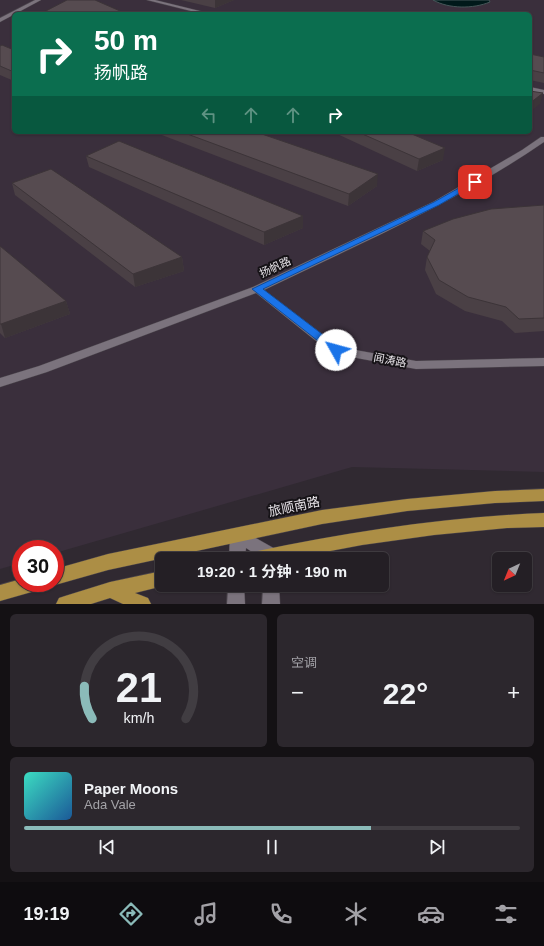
<!DOCTYPE html>
<html lang="zh">
<head>
<meta charset="utf-8">
<style>
  :root { --surface:#241f25; --page:#2c272d; --text:#f1f3f6; --muted:#a3a2a7; --line:#413d42; --accent:#8bbbb9 }
  body { margin:0; font-family:Helvetica,"Noto Sans SC",sans-serif; background:var(--page); color:var(--text); height:100vh; display:flex; flex-direction:column; font-size:15px; white-space:nowrap }
  * { box-sizing:border-box; margin:0 }
  p { font-size:13px; color:var(--muted) }
  .icon { flex:none; width:22px; height:22px; fill:none; stroke:currentColor; stroke-width:2; stroke-linecap:round; stroke-linejoin:round }
  .map { position:relative; height:604px; overflow:hidden }
  .details { display:flex; flex-direction:column; gap:10px; padding:10px; background:#141114; flex:1 }
  .details>* { flex:none }
  .top-card { position:absolute; left:12px; top:12px; width:520px; height:122px; border-radius:6px; box-shadow:0 1px 3px #0004,0 0 0 1px var(--line); background:#0b6e4f; color:#fff; overflow:hidden }
  .needle { width:26px; rotate:223deg }
  .tools { position:absolute; left:492px; top:552px; display:grid; gap:8px }
  .tools a { display:grid; place-items:center; width:40px; height:40px; border-radius:6px; background:var(--surface); box-shadow:0 1px 3px #0004,0 0 0 1px var(--line); font-size:20px }
  .speed { position:absolute; left:12px; top:540px; display:flex; gap:8px; font-size:20px; font-weight:700; text-align:center }
  .speed>* { display:grid; place-content:center; width:52px; height:52px; border-radius:50%; background:var(--surface); box-shadow:0 1px 3px #0004,0 0 0 1px var(--line); line-height:1 }
  .speed .limit { border:6px solid #d22; background:#fff; color:#111 }
  .pin { position:absolute; display:grid; place-items:center; width:34px; height:34px; color:#fff; margin:-17px; border-radius:8px; box-shadow:0 2px 6px #0006 }
  .me { position:absolute; width:44px; margin:-22px; rotate:308deg; stroke-linejoin:round; filter:drop-shadow(0 0 3px #0008) }
  .turn { display:flex; align-items:center; gap:14px; height:84px; padding:0 16px; font-size:18px }
  .turn .icon { width:52px; height:52px; stroke-width:2.5 }
  .turn b { display:block; font-size:28px; line-height:34px }
  .lanes { display:flex; align-items:center; height:38px; padding:0 16px; background:#0003; justify-content:center; gap:20px; direction:ltr }
  .lanes .off { opacity:.35 }
  .big { font-size:30px; font-weight:700; line-height:1.1 }
  .details .tile { flex:1; display:flex; flex-direction:column; justify-content:center; gap:6px; min-width:0; padding:0 14px; border-radius:6px; background:var(--page) }
  .details .dial { align-items:center; gap:0 }
  .dial svg { height:104px; overflow:visible; fill:none; stroke:var(--line); stroke-width:7; stroke-linecap:round; text-anchor:middle }
  .dial text { fill:var(--text); stroke:none }
  .song { display:flex; align-items:center; gap:12px }
  .cover { width:48px; height:48px; border-radius:6px; background:linear-gradient(135deg,hsl(170 70% 55%),hsl(210 70% 35%)) }
  .played { height:4px; border-radius:2px; background:linear-gradient(90deg,var(--accent) 70%,var(--line) 70%) }
  .keys { display:flex; justify-content:space-around; direction:ltr }
  .heat { display:flex; justify-content:space-between; align-items:center; font-size:22px; direction:ltr }
  .details .tiles { flex:1; display:grid; gap:10px; grid-template-columns:1fr 1fr }
  .tile:last-child { grid-column:span 2 }
  .trip { position:absolute; left:155px; top:552px; width:234px; height:40px; border-radius:6px; background:var(--surface); box-shadow:0 1px 3px #0004,0 0 0 1px var(--line); font-weight:700; line-height:40px; text-align:center }
  .tabs { display:flex; height:64px; justify-content:space-around; align-items:center; background:#0e0c0f; color:var(--muted) }
  .tabs .icon { width:28px; height:28px }
  .tabs .current { color:var(--accent) }
  .tabs b { font-size:18px; color:var(--text) }
  .map>svg:first-child { display:block }
  .built { fill:#3a2f3c; fill-rule:evenodd }
  .water { fill:#00191a; stroke:#455658 }
  .lines { fill:none; stroke-linecap:round; stroke-linejoin:round }
  .minor-casing { stroke:#4a444b; stroke-width:1 }
  .trunk-casing { stroke:#4a444b; stroke-width:1 }
  .minor { fill:#7b737d; fill-rule:evenodd }
  .trunk { fill:#ac8e45; fill-rule:evenodd }
  .wall { fill:#4a4045 }
  .shaded-wall { fill:#3c3438 }
  .building { fill:#564b50; stroke:#3c3438 }
  .route { fill:#1a73e8; stroke:#114b97 }
  .labels { text-anchor:middle; stroke-width:4; stroke-linejoin:round; paint-order:stroke }
  .street-label { font-size:11px; fill:#e7e3e8; stroke:#161317 }
  .near-street-label { font-size:13px; fill:#e7e3e8; stroke:#161317 }
</style>
</head>
<body>
<div class="map">
<svg width="544" height="604" viewBox="0 0 544 604">
  <rect width="100%" height="100%" fill="#302931"/>
  <path class="built" d="M 0,0 L 544,0 L 544,472 L 352,467 L 55,553 L 55,549 L 21,549 L 21,563 L 0,569 ZM 14,14 L 530,14 L 530,132 L 14,132 Z"/>
  <path class="water" d="M 433,0 L 489,0 L 490,2 C 473,9 449,9 433,0 Z"/>
  <g class="lines">
    <g class="minor-casing">
      <path id="minor" d="M 35,0 L 41,0 L 0,22 L 0,18 Z
        M 147,0 L 155,0 L 212,14 L 203,14 Z
        M 530,87 L 544,90 L 544,94 L 530,91 Z
        M 541,137 L 544,137 L 544,142 C 457,202 359,244 264,290 L 339,347 L 416,361 L 544,358 L 544,366 L 416,369 L 335,354 L 331,353 L 256,293 L 47,372 L 0,387 L 0,378 L 39,366 L 253,287 L 433,202 L 522,150 Z
        M 238,528 L 277,550 L 279,559 L 263,559 L 246,548 L 245,559 L 229,559 L 230,535 L 232,530 Z
        M 228,585 L 244,585 L 245,604 L 227,604 Z
        M 263,585 L 279,585 L 280,604 L 262,604 Z"/>
    </g>
    <g class="trunk-casing">
      <path id="trunk" d="M 544,489 L 544,501 L 495,503 L 407,511 L 322,524 L 108,570 L 55,585 L 50,583 L 55,583 L 55,569 L 108,554 L 322,510 L 407,499 L 495,491 Z
        M 544,513 L 544,527 L 507,528 L 434,535 L 362,545 L 288,559 L 245,559 L 247,554 L 253,552 C 349,532 445,517 544,513 Z
        M 162,571 L 162,585 L 167,585 L 135,593 L 148,598 L 151,604 L 123,604 L 110,598 L 91,604 L 56,604 L 59,598 L 65,596 L 110,582 Z
        M 21,579 L 21,583 L 44,583 L 42,589 L 0,601 L 0,585 Z"/>
    </g>
    <use href="#minor" class="minor"/>
    <use href="#trunk" class="trunk"/>
  </g>
  <path class="wall" d="M 181,0 L 234,0 L 215,8 Z
    M 0,46 L 14,50 L 14,81 L 0,75 Z
    M 530,54 L 544,57 L 544,83 L 530,80 Z
    M 154,132 L 256,132 L 377,186 L 348,206 Z
    M 333,132 L 407,132 L 443,160 L 417,171 Z
    M 86,156 L 303,228 L 264,245 L 89,167 Z
    M 12,183 L 182,257 L 184,271 L 135,287 L 15,195 Z
    M 544,205 L 544,331 L 515,333 L 502,321 L 465,311 L 436,294 L 425,270 L 427,257 L 430,251 L 421,244 L 423,231 Z
    M 0,246 L 66,301 L 70,314 L 5,338 L 0,333 Z"/>
  <path class="shaded-wall" d="M 215,0 L 234,0 L 215,8 Z
    M 543,93 L 540,104 L 530,112 L 530,103 Z
    M 445,148 L 443,160 L 417,171 L 419,159 Z
    M 378,174 L 377,186 L 348,206 L 349,194 Z
    M 303,216 L 303,228 L 264,245 L 264,232 Z
    M 182,257 L 184,271 L 135,287 L 133,274 Z
    M 66,301 L 70,314 L 5,338 L 1,324 Z"/>
  <path class="building" d="M 67,0 L 95,0 L 127,14 L 40,14 Z
    M 437,11 L 436,14 L 431,14 Z
    M 2,45 L 14,50 L 14,72 L 0,66 L 0,46 Z
    M 530,54 L 544,57 L 544,73 L 530,70 Z
    M 530,91 L 543,93 L 530,103 Z
    M 182,132 L 256,132 L 378,174 L 349,194 Z
    M 358,132 L 407,132 L 445,148 L 419,159 Z
    M 119,141 L 303,216 L 264,232 L 86,156 Z
    M 51,169 L 182,257 L 133,274 L 12,183 Z
    M 544,205 L 544,318 L 519,319 L 506,307 L 468,297 L 439,280 L 427,257 L 435,240 L 423,231 L 453,219 L 491,209 Z
    M 0,246 L 66,301 L 1,324 L 0,324 Z"/>
  <path class="route" d="M 475,179 L 477,180 L 477,183 L 439,205 L 263,289 L 339,347 L 340,350 L 339,352 L 332,352 L 252,289 L 434,202 Z"/>
  <g class="labels">
    <g class="street-label">
      <text transform="translate(275 267) rotate(-25)" y="4">扬帆路</text>
      <text transform="translate(390 360) rotate(10)" y="4">闻涛路</text>
    </g>
    <g class="near-street-label">
      <text transform="translate(294 506) rotate(-12)" y="5">旅顺南路</text>
    </g>
  </g>
</svg>
<div class="tools">
<a><svg class="needle" viewBox="-14 -14 28 28"><path d="M0-13l5 13h-10z" fill="#e53935"/><path d="M0 13l5-13h-10z" fill="#a3a2a7"/></svg></a>
</div>
<div class="speed"><div class="limit">30</div></div>
<div class="pin" style="left:475px;top:182px;background:#d93025"><svg class="icon" aria-label="arrive" viewBox="0 0 24 24"><path d="M6 21V4h12l-3 4 3 4H6"/></svg></div>
<svg class="me" style="left:336px;top:350px" viewBox="-20 -20 40 40"><circle r="19" fill="#fff"/><path d="M0-13L10 11 0 6-10 11z" fill="#1a73e8"/></svg>
<div class="trip">19:20 · 1 分钟 · 190 m</div>
<div class="top-card">
<div class="turn"><svg class="icon" aria-label="right" viewBox="0 0 24 24"><path d="M7 20v-9h11M14 6l5 5-5 5"/></svg><div><b>50 m</b>扬帆路</div></div>
<div class="lanes"><svg class="icon off" aria-label="left" viewBox="0 0 24 24"><path d="M17 20v-9H6M10 6l-5 5 5 5"/></svg><svg class="icon off" aria-label="ahead" viewBox="0 0 24 24"><path d="M12 20V5M6 11l6-6 6 6"/></svg><svg class="icon off" aria-label="ahead" viewBox="0 0 24 24"><path d="M12 20V5M6 11l6-6 6 6"/></svg><svg class="icon" aria-label="right" viewBox="0 0 24 24"><path d="M7 20v-9h11M14 6l5 5-5 5"/></svg></div>
</div>
</div>
<section class="details">
<div class="tiles">
<div class="tile dial"><svg viewBox="0 0 100 80">
<path d="M14 69A42 42 0 1 1 86 69"/>
<path d="M14 69A42 42 0 0 1 8 44" stroke="#8bbbb9"/>
<text x="50" y="56" font-size="32" font-weight="700">21</text>
<text x="50" y="72" font-size="11">km/h</text>
</svg></div>
<div class="tile"><p>空调</p>
<div class="heat"><a>−</a><b class="big">22°</b><a>+</a></div>
</div>
<div class="tile">
<div class="song"><i class="cover"></i><div><b>Paper Moons</b><p>Ada Vale</p></div></div>
<div class="played"></div>
<div class="keys"><svg class="icon" aria-label="previous" viewBox="0 0 24 24"><path d="M18 5L8 12l10 7zM5 5v14"/></svg><svg class="icon" aria-label="pause" viewBox="0 0 24 24"><path d="M8 5v14M16 5v14"/></svg><svg class="icon" aria-label="next" viewBox="0 0 24 24"><path d="M6 5l10 7-10 7zM19 5v14"/></svg></div>
</div>
</div>
</section>
<nav class="tabs">
<b>19:19</b>
<svg class="icon current" aria-label="directions" viewBox="0 0 24 24"><path d="M12 3l9 9-9 9-9-9zM9 14v-3h6M13 9l2 2-2 2"/></svg>
<svg class="icon" aria-label="music" viewBox="0 0 24 24"><path d="M9 18V5l10-2v13"/><circle cx="6" cy="18" r="3"/><circle cx="16" cy="16" r="3"/></svg>
<svg class="icon" aria-label="phone" viewBox="0 0 24 24"><path d="M5 4h4l2 5-3 2q2 4 5 5l2-3 5 2v4C11 20 4 13 5 4z"/></svg>
<svg class="icon" aria-label="climate" viewBox="0 0 24 24"><path d="M12 3v18M4 7l16 10M4 17L20 7"/></svg>
<svg class="icon" aria-label="car" viewBox="0 0 24 24"><path d="M5 17H2v-5l4-1 3-4h7l3 4 3 1v5h-3M9 17h6M6 11h13"/><circle cx="7" cy="17" r="2"/><circle cx="17" cy="17" r="2"/></svg>
<svg class="icon" aria-label="filters" viewBox="0 0 24 24"><path d="M4 7h16M4 17h16"/><circle cx="9" cy="7" r="2"/><circle cx="15" cy="17" r="2"/></svg>
</nav>
</body>
</html>
